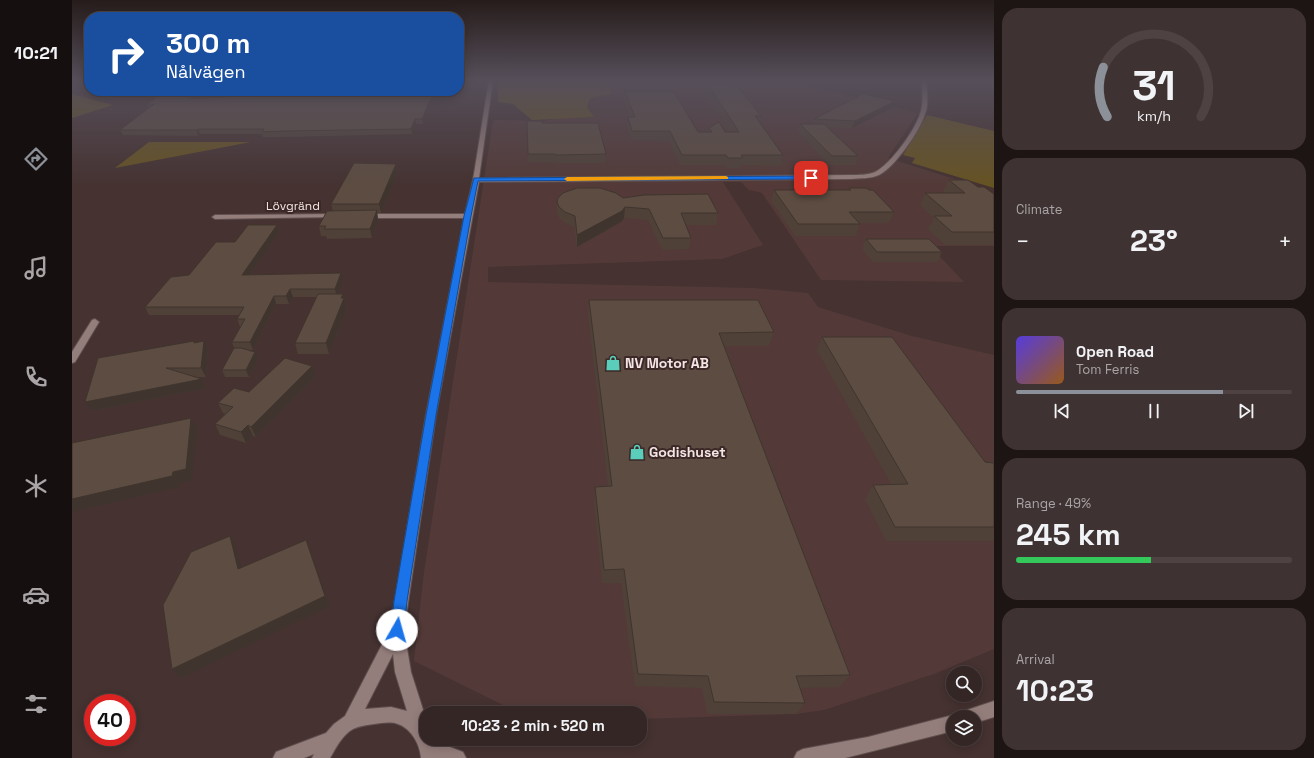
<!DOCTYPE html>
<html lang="en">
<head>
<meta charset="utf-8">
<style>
  :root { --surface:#342625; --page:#3f3232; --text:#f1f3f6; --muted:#a9a5a7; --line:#4e4342; --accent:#8c9099 }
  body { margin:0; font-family:"Space Grotesk",sans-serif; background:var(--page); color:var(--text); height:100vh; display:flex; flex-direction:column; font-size:15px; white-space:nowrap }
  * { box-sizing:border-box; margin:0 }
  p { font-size:13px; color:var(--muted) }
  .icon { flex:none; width:22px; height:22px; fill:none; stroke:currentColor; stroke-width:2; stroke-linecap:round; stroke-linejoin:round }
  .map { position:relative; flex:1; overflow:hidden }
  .details { display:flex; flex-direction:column; gap:8px; padding:8px; background:#1d1514; width:320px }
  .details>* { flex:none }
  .hud { position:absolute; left:12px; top:12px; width:380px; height:84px; border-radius:16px; box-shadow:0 2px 10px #0003,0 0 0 1px var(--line); background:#1a4fa0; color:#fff; overflow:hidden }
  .tools { position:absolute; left:874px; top:666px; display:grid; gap:8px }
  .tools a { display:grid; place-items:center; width:36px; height:36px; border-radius:50%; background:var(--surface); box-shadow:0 2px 10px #0003,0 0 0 1px var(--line); font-size:20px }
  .speed { position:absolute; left:12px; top:694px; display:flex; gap:8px; font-size:20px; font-weight:700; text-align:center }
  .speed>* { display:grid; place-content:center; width:52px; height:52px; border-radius:50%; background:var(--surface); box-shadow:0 2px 10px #0003,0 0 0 1px var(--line); line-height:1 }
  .speed .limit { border:6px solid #d22; background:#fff; color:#111 }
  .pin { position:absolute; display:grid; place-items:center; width:34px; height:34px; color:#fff; margin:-17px; border-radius:8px; box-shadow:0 2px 6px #0006 }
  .me { position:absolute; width:44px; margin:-22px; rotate:7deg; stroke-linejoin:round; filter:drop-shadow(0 0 3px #0008) }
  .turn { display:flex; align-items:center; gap:14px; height:84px; padding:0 16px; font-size:18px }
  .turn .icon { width:52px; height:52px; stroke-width:2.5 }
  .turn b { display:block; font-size:28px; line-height:34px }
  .big { font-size:30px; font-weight:800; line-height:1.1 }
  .details .widget { flex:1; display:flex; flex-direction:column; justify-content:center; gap:6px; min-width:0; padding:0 14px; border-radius:16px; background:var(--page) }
  .details .dial { align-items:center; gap:0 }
  .dial svg { height:104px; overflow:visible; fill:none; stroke:var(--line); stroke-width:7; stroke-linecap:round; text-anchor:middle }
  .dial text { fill:var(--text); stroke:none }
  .song { display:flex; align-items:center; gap:12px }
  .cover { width:48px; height:48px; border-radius:6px; background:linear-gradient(135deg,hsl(250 70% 55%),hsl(30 70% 35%)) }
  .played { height:4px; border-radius:2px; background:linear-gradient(90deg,var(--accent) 75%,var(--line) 75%) }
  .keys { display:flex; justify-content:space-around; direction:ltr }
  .heat { display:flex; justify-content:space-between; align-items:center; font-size:22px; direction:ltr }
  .charge { height:6px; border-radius:3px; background:linear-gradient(90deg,#34c759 49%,var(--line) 0) }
  .trip { position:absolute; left:347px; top:706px; width:228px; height:40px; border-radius:16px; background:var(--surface); box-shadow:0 2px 10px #0003,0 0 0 1px var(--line); font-weight:800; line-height:40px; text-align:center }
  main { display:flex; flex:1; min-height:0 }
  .dock { display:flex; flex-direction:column; width:72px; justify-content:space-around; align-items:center; background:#150f0f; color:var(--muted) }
  .dock .icon { width:28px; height:28px }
  .dock .selected { color:var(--accent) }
  .dock b { font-size:18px; color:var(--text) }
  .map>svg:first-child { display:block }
  .built { fill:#533a38 }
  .green { fill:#665323 }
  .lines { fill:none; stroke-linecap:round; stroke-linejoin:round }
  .minor-casing { stroke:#5f4f4e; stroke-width:2 }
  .minor { fill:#947e7c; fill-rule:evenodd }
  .wall { fill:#4f4138 }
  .shaded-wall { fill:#40352e }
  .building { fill:#5c4c41; stroke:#40352e }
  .route { fill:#1a73e8; stroke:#114b97 }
  .slow { fill:#f59e0b }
  .labels { text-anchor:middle; stroke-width:4; stroke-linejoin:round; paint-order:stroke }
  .far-street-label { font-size:12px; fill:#f2e5e4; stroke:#3b2827 }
  .poi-label { font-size:14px; font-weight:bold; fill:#f2e5e4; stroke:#3b2827; text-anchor:start }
</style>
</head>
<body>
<main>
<nav class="dock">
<b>10:21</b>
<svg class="icon selected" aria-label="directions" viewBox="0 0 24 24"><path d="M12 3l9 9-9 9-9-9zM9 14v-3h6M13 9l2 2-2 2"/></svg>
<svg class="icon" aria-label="music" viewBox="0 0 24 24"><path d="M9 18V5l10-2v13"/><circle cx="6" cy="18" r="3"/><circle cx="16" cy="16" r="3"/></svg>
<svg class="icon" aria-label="phone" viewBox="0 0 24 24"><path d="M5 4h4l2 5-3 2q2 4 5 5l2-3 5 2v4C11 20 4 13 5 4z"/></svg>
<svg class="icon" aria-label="climate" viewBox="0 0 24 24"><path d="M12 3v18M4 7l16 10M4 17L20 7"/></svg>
<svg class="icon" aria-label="car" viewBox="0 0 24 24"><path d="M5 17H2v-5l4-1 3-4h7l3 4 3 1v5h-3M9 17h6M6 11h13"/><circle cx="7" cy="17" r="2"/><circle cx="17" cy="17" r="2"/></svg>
<svg class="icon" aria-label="filters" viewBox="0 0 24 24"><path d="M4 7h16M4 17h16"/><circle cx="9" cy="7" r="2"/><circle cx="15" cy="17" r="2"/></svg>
</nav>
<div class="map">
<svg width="922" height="758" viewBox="0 0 922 758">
  <rect width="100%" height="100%" fill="#453231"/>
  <path class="built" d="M 563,80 L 711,80 L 846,113 L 816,158 L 886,180 L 922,208 L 922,246 L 858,246 L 892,282 L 749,280 L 690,193 L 677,190 L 669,182 L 651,182 L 691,245 L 650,259 L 416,267 L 416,282 L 682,288 L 736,293 L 746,307 L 840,336 L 922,355 L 922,649 L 862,674 L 752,710 L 724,714 L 568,719 L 568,713 L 447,713 L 342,661 L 352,572 L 421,120 L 472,121 L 488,118 L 522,117 L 515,107 L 518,98 L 540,94 L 536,87 Z"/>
  <path class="green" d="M 426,80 L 563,80 L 537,87 L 540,94 L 518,98 L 515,107 L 522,117 L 460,120 L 441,104 L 426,102 Z
    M 0,94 L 41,105 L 0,118 Z
    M 855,115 L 922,131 L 922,188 L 840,163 L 843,158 L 831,155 Z
    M 77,142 L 179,142 L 43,168 Z"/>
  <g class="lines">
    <g class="minor-casing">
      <path id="minor" d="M 417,80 L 421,80 L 407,178 L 779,175 C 787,175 796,175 803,172 C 819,164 843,130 848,114 C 852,104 850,91 850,80 L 854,80 C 855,91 857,104 853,114 C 848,131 822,168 807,175 C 798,179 788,178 779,179 L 407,182 L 364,415 L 332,630 L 339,672 L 354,719 L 354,739 L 362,739 L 362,741 L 391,752 L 394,758 L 349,758 C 348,745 340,729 326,724 C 319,721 309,723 302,724 C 295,725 287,726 281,729 C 270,735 264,748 258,758 L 240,758 L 242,754 L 232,758 L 201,758 L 204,752 L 254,733 L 262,724 L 273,716 L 318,629 L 354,415 L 392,218 L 293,218 L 290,216 L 293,214 L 393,214 L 401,180 ZM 321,654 L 323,672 L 335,711 L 319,707 L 293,709 Z
        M 265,214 L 267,215 L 267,217 L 143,219 L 140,217 L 143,215 Z
        M 23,319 L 27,322 L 3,362 L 0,363 L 0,352 L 20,320 Z
        M 922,701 L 922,717 L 903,723 L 903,717 L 890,717 L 892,711 Z
        M 881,715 L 886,717 L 881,717 L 881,731 L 773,758 L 722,758 L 725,752 L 731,749 L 796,737 Z"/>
    </g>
    <use href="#minor" class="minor"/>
  </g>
  <path class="wall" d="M 635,83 L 689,116 L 688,123 L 711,155 L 709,166 L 669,165 L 668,168 L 654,168 L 652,165 L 608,165 L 597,141 L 559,140 L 555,126 L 556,117 L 558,117 L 552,101 L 553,92 L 626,132 L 636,132 L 637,128 L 653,132 L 658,132 L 633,92 Z
    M 93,91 L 156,91 L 150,97 L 142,97 L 153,97 L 158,91 L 364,91 L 351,124 L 344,124 L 340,134 L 211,137 L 191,137 L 190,134 L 128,134 L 126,136 L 51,135 L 48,130 L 77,109 L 75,104 Z
    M 823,101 L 820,108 L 780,128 L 755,127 L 786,156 L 783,165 L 757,165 L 726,132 L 728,124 L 740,124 L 742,119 Z
    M 455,121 L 470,123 L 534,154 L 533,163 L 483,163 L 483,162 L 456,162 Z
    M 324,164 L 326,172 L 309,213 L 305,213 L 306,220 L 300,238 L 255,239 L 254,236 L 249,236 L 247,226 L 261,211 L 259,204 Z
    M 877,180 L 906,187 L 922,194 L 922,245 L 873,245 L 856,229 L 862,218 L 848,205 L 853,193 L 873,193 L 871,191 Z
    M 777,188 L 797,190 L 822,212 L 817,223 L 787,223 L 788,224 L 784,236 L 723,236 L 699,201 L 702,190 L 777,190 Z
    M 551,198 L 646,213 L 644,225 L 614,225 L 619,238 L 617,249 L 590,250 L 576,220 L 552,218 L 549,222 L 505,247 L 502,227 L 493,223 L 487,218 L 485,213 L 485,202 Z
    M 205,225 L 207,232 L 178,274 L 271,281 L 266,294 L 271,294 L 275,309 L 257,354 L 226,354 L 223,343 L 245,297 L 221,297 L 217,304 L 204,304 L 181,350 L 175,350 L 186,360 L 177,377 L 153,377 L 150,370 L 162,348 L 160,342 L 168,327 L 165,319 L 167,315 L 77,315 L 73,307 L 163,242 Z
    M 794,239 L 870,252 L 865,262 L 801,262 L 790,249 Z
    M 517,300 L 702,332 L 697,346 L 653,346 L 778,675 L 767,687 L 728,688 L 733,703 L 724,714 L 635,714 L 630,688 L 563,686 L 549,583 L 530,583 L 522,501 L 523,487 L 536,486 L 516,314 Z
    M 750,337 L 913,462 L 922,463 L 922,541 L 814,541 L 793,499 L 801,485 L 819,484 L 745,350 Z
    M 123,342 L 136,350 L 134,377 L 125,377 L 130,379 L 134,388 L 20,411 Z
    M 244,376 L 184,437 L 181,436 L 174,443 L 148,435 L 143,424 L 153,414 L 151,413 L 146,403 L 177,392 Z"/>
  <path class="shaded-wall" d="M 150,91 L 156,91 L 150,97 L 119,100 L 116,97 L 117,95 Z
    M 362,91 L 364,91 L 351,124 L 350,119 Z
    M 823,101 L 820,108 L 780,128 L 783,121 Z
    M 343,119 L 344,124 L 340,134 L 339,129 Z
    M 126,129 L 128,134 L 126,136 L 125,130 Z
    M 324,164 L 326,172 L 309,213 L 307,204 Z
    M 553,207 L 552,218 L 549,222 L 505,247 L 505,235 Z
    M 305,210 L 306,220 L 300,238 L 298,229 Z
    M 205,225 L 207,232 L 173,282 L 170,275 Z
    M 269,273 L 271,281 L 265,297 L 263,289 Z
    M 218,289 L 221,297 L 217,304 L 214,296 Z
    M 271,294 L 275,309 L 257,354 L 254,343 Z
    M 202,296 L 204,304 L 181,350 L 178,342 Z
    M 132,341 L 136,350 L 134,377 L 129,368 Z
    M 183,352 L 186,360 L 177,377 L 174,370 Z
    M 240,366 L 244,376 L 184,437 L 179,427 Z
    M 130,379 L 134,388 L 20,411 L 13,402 Z
    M 119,418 L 125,429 L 120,480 L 108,483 L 107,487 L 0,512 L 0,499 L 101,472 Z
    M 176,425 L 181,436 L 174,443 L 169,432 Z
    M 158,536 L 164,546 L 172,580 L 166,569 Z
    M 234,540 L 238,550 L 258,606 L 109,678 L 100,669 Z"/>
  <path class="building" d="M 635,83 L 663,83 L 689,116 L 683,116 L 711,155 L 669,155 L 671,158 L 656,158 L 654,155 L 610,155 L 598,131 L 560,131 L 556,117 L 563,117 L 553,92 L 602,92 L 626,132 L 640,132 L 637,128 L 647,122 L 653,132 L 667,132 Z
    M 93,91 L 150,91 L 149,92 L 117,95 L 116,97 L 119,99 L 153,97 L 158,91 L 362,91 L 350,119 L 343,119 L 339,129 L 210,131 L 190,132 L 192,129 L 126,129 L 125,130 L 48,130 L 82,104 L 75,104 Z
    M 791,94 L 823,101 L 783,121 L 742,119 Z
    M 455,121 L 470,121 L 470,123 L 526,123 L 534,154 L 483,155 L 483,154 L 456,154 Z
    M 728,124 L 752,124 L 786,156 L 760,156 Z
    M 282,163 L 324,164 L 307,204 L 259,204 Z
    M 877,180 L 896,180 L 906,187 L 912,187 L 922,194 L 922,232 L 880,232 L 862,216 L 880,216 L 853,193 L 893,193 Z
    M 505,188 L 528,188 L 544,193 L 551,198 L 572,195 L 636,194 L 646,213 L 609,213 L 619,238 L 591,238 L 577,209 L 553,207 L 550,211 L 505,235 L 503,216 L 493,212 L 487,207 L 485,202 L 486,198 L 491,193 Z
    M 777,188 L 794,188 L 797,190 L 801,190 L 822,212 L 777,212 L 788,224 L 726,224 L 702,190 L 779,190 Z
    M 305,210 L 298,229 L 252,229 L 254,226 L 247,226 L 255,211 Z
    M 176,225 L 205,225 L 170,275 L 269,273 L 263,289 L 218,289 L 214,296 L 202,296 L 178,342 L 160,342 L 173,319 L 165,319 L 172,307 L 73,307 L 99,277 L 117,275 L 144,242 L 163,242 Z
    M 794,239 L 857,239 L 870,252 L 805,252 Z
    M 246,294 L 271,294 L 269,298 L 272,298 L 254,343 L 223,343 Z
    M 517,300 L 686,300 L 702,332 L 647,333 L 778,675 L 724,676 L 733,703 L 642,702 L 636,676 L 566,674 L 552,569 L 532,570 L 523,487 L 540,486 Z
    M 750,337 L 820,337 L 913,462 L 922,463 L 922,527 L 823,527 L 801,485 L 836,484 Z
    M 122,341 L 122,343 L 132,341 L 129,368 L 94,368 L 130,379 L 13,402 L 26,358 Z
    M 162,348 L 169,348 L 183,352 L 174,370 L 150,370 Z
    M 213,358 L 240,366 L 179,427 L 176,425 L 169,432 L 143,424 L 161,407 L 146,403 L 162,388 L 177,392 Z
    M 119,418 L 114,469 L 101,472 L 100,476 L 0,499 L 0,443 Z
    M 158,536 L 166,569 L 234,540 L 253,596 L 100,669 L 91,605 L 119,552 Z"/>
  <linearGradient id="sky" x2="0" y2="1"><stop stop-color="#261c1b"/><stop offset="0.43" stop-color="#564f5a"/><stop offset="1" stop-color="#564f5a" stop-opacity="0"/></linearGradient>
  <rect width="922" height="186" fill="url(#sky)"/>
  <path class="route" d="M 739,176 L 741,176 L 741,179 L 406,181 L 399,216 L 364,415 L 335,601 L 332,630 L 330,635 L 325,637 L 320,635 L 319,630 L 322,601 L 354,415 L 392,216 L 402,178 Z"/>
  <path class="slow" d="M 654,176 L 656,177 L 656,179 L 495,181 L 492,179 L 495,177 Z"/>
  <defs>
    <g id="shop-bare" transform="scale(1.2)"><path d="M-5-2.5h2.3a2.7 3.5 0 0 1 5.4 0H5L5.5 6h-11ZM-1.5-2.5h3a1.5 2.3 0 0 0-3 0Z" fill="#5bcebb" stroke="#3b2827" stroke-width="2.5" paint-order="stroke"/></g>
  </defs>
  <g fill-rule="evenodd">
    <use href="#shop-bare" x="541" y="363"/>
    <use href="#shop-bare" x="565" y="452"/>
  </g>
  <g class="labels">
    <g class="far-street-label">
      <text x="221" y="210">Lövgränd</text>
    </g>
    <g class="poi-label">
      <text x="553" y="368">NV Motor AB</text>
      <text x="577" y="457">Godishuset</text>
    </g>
  </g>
</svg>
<div class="tools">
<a><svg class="icon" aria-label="search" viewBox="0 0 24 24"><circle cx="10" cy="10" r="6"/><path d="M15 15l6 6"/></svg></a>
<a><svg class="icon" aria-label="layers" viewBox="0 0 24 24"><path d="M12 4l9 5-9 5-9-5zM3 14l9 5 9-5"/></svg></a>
</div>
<div class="speed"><div class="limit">40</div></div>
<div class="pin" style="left:739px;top:178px;background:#d93025"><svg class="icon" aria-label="arrive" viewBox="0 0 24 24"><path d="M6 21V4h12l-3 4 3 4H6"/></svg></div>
<svg class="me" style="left:325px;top:630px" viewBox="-20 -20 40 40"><circle r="19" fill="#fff"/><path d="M0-13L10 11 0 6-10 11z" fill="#1a73e8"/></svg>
<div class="trip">10:23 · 2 min · 520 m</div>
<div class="hud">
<div class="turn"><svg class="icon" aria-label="right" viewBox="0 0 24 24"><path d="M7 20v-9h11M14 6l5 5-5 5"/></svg><div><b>300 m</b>Nålvägen</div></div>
</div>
</div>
<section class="details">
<div class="widget dial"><svg viewBox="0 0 100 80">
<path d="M14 69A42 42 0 1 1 86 69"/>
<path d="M14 69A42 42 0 0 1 11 31" stroke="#8c9099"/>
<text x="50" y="56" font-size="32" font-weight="700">31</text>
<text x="50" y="72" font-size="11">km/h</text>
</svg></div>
<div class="widget"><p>Climate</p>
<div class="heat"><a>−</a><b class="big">23°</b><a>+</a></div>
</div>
<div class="widget">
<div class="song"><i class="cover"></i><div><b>Open Road</b><p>Tom Ferris</p></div></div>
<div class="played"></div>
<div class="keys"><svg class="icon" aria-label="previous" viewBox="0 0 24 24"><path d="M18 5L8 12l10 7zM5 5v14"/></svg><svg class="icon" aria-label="pause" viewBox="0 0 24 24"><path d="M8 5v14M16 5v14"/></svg><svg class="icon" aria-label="next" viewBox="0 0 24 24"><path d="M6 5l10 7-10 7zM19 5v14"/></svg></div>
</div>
<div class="widget"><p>Range · 49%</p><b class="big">245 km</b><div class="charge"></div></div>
<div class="widget"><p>Arrival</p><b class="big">10:23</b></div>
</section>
</main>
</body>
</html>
